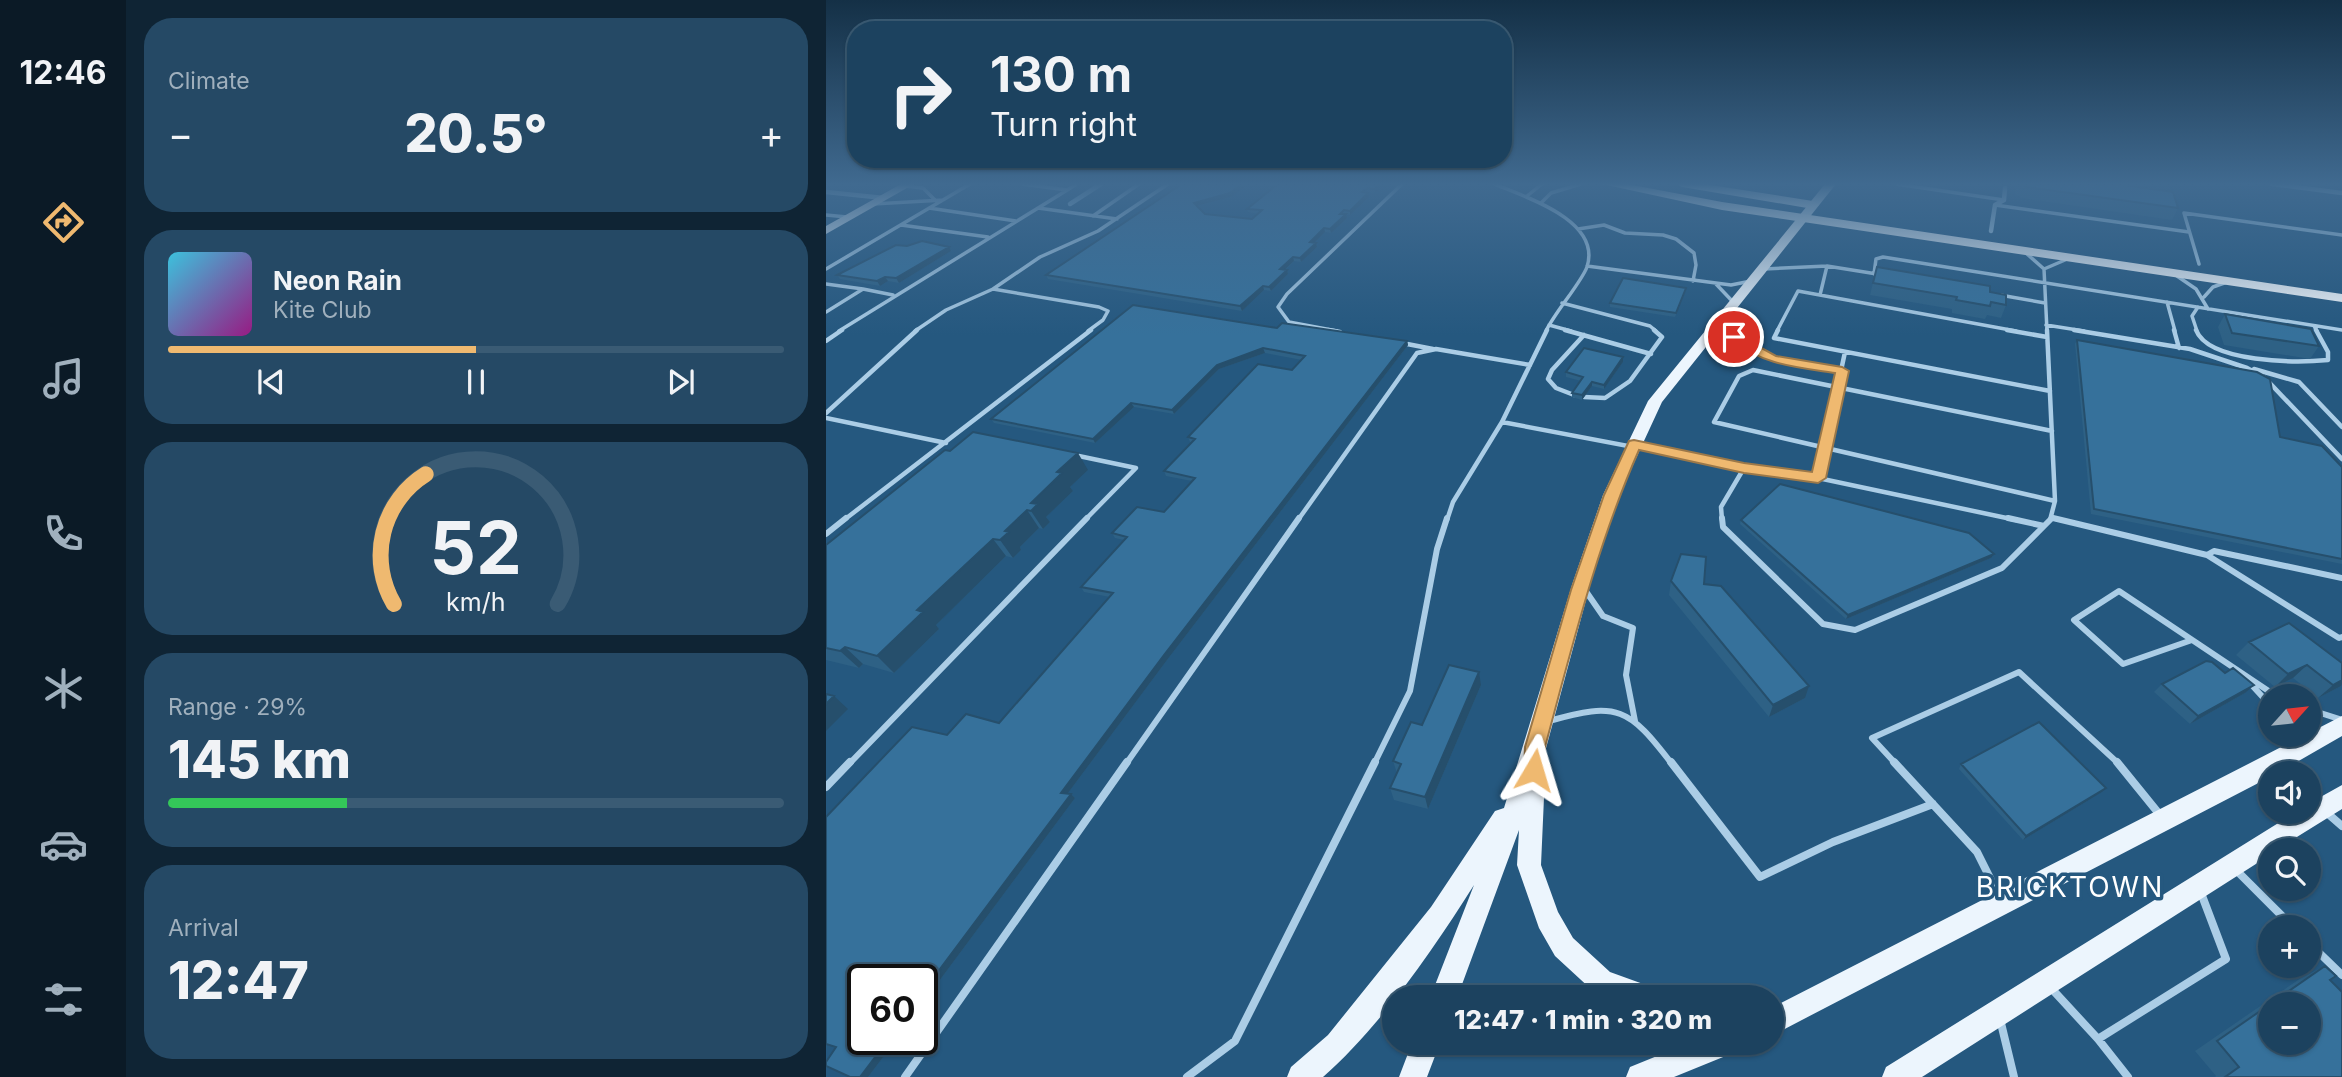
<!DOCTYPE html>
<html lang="en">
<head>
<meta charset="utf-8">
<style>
  :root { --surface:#1c425f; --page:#254965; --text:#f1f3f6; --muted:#a0b0bd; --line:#3a5b74; --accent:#efb970 }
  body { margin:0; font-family:Inter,sans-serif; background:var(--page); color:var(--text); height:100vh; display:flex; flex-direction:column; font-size:26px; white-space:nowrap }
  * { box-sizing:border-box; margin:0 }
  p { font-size:23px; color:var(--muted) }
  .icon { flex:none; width:38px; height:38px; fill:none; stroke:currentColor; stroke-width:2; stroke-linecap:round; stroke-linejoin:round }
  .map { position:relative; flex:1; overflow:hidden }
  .details { display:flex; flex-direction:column; gap:18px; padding:18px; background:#0f2434; width:700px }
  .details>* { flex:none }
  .top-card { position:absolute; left:21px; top:21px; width:665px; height:147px; border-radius:28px; box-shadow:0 2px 5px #0004,0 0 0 2px var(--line); background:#1c425f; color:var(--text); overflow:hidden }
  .needle { width:46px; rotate:63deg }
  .buttons { position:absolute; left:1432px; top:684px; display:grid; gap:14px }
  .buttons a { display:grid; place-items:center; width:63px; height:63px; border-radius:50%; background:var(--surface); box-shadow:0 2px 5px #0004,0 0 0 2px var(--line); font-size:35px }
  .speed { position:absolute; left:21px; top:964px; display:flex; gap:14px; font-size:35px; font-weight:700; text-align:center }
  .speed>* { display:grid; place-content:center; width:91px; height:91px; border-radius:50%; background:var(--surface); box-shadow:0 2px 5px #0004,0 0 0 2px var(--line); line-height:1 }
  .speed .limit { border:4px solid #111; border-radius:10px; background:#fff; color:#111 }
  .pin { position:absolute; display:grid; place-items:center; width:60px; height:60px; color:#fff; margin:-30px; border:4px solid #fff; border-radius:50%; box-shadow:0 2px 7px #0007 }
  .me { position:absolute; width:77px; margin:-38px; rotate:7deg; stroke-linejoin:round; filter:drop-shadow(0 0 5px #0008) }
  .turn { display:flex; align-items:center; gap:24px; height:147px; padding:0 28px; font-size:32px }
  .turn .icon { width:91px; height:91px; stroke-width:2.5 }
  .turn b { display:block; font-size:49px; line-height:60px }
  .big { font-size:52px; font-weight:800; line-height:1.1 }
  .details .widget { flex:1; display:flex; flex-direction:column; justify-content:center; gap:10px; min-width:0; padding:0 24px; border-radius:28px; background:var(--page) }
  .details .dial { align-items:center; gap:0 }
  .dial svg { height:182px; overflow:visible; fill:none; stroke:var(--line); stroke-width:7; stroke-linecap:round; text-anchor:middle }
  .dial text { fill:var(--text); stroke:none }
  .song { display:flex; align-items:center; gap:21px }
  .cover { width:84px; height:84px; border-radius:10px; background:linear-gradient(135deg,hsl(190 70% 55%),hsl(310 70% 35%)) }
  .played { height:7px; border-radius:4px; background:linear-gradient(90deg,var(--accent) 50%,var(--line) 50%) }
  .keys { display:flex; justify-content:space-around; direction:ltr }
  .heat { display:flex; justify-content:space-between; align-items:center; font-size:38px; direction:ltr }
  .charge { height:10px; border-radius:5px; background:linear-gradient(90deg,#34c759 29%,var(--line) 0) }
  .trip { position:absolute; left:556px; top:985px; width:402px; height:70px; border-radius:35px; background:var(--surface); box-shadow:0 2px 5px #0004,0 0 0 2px var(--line); font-weight:800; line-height:70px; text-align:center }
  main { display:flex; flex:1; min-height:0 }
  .menu { display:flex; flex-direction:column; width:126px; justify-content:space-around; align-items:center; background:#0b1a26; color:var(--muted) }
  .menu .icon { width:49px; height:49px }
  .menu .current { color:var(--accent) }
  .menu b { font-size:32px; color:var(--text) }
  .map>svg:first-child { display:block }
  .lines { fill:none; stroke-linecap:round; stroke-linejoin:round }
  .stream { stroke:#a0cae6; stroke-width:4.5 }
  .service-far3 { stroke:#abcde6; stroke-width:3.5 }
  .service-far2 { stroke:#abcde6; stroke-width:4.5 }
  .service-far1 { stroke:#abcde6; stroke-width:6 }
  .service { stroke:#abcde6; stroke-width:8 }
  .minor { stroke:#abcde6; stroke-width:4.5 }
  .primary { fill:#ecf5fd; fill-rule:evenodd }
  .trunk { fill:#f6fafe; fill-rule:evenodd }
  .wall { fill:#2e6185 }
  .shaded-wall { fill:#264f6c }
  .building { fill:#36719b; stroke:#264f6c; stroke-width:2; fill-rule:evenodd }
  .route { fill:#efb970; stroke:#9b7849; stroke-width:2 }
  .labels { text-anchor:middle; stroke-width:7; stroke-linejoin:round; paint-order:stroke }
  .near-neighbourhood-label { font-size:28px; letter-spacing:2px; fill:#fff; stroke:#25587f }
</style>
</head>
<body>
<main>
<nav class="menu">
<b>12:46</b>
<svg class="icon current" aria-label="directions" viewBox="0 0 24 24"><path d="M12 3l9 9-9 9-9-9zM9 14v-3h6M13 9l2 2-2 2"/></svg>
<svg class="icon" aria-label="music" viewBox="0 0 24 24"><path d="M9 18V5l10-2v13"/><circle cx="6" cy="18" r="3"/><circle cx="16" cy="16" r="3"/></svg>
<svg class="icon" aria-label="phone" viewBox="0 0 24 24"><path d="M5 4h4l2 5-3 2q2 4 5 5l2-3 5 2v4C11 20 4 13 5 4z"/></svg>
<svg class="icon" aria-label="climate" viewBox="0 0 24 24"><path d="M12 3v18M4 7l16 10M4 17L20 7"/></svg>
<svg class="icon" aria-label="car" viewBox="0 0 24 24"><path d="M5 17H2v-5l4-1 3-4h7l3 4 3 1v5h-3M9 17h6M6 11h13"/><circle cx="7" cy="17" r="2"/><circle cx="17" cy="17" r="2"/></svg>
<svg class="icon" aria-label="filters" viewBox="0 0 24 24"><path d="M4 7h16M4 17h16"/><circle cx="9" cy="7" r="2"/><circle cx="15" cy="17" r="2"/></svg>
</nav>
<section class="details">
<div class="widget"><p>Climate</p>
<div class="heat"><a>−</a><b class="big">20.5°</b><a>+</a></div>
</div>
<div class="widget">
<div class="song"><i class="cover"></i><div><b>Neon Rain</b><p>Kite Club</p></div></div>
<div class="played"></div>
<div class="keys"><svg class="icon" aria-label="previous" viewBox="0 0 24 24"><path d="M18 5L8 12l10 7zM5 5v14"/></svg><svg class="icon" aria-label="pause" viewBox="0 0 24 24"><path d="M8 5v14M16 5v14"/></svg><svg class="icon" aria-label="next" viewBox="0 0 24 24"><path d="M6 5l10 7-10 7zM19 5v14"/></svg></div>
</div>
<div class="widget dial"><svg viewBox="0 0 100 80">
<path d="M14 69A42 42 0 1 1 86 69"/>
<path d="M14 69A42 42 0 0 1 28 12" stroke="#efb970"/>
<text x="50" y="56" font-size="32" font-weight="700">52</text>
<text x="50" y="72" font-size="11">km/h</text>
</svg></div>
<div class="widget"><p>Range · 29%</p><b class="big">145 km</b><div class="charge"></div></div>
<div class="widget"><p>Arrival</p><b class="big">12:47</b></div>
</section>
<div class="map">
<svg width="1516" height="1077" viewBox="0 0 1516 1077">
  <rect width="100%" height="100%" fill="#25587f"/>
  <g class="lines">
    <path class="stream" d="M 244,204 L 275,184"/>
    <path class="service-far3" d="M 196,184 L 241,190
      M 668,184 C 699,197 776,220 761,267 C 755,283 729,312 720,331
      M 1070,184 L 1178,200
      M 79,186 L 97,188 L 109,200
      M 701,196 L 716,184
      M 715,203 L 725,193 L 755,184
      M 47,204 L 117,200
      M 1169,205 L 1363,232
      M 103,208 L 190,221
      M 212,208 L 291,219
      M 0,215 L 21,217
      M 267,216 L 313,184
      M 75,225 L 162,237
      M 752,229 L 778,225 L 799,233 L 837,235 L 850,239 L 868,253 L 870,265 L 867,281
      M 1201,254 L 1218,269 L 1239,260
      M 1373,264 L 1358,213 L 1516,235
      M 761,266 L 905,285 L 925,281
      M 0,269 L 144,184
      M 938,269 L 1001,266
      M 1218,269 L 1221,331
      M 1048,274 L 1050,259 L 1057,257 L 1516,330
      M 1351,276 L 1370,289 L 1382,309
      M 0,284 L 37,289
      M 890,284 L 909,304
      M 994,295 L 1001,266 L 1051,274
      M 1174,295 L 1219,303
      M 1378,297 L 1387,287 L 1401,282
      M 1341,302 L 1349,331
      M 736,303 L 824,326 L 830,331
      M 0,312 L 37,289 L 67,295
      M 897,318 L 907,331
      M 723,325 L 745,331
      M 1220,325 L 1258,331
      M 1488,326 L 1491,331
      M 13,331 L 251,184
      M 89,331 L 120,310 L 167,289
      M 262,331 L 277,320 L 282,311 L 273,307 L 167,289 L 214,257 L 272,231 L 342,184
      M 511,331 L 463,322 L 452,307 L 461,294 L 576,184
      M 951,331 L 972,291 L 1190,331
      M 1371,331 L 1366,316 L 1372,307"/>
    <path class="service-far2" d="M 502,330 L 514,332
      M 739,330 L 825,354
      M 905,330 C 931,364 977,365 1016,371
      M 952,330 L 948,338 L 1224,391
      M 1181,330 L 1221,337
      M 1221,330 L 1229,501 L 1224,520
      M 1248,330 L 1364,349 L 1421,368 L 1439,378 L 1516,459
      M 1348,330 L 1353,348
      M 1370,330 C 1383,363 1471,363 1502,360 L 1502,352 L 1490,330
      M 0,341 L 16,330
      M 576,343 L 607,349
      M 1428,369 L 1473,382 L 1516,427
      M 748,395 L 730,388 L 722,379 L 726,370 L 758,335
      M 758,397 L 779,398 L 804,381 L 836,337 L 828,330
      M 0,413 L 91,330
      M 0,418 L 120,443
      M 676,422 L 918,468 L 992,478 L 1190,520
      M 1226,431 L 927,370 L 913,376 L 888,422 L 1229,501
      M 248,455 L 310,468 L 259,520
      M 992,478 L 1019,352
      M 1226,518 L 1235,520
      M 18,520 L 265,330
      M 472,520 L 591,353 L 610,349 L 704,365
      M 621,520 L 627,502 L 676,422 L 721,330
      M 896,520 L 895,507 L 918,468"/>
    <path class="service-far1" d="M 896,518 L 897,527 L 997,624 L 1029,630 L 1176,568 L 1218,526
      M 1182,518 L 1218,526 L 1226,518
      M 1227,518 L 1381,555
      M 0,534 L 20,518
      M 1516,578 L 1388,551 L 1381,555 L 1513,638 L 1516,637
      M 759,590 L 777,616 L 807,628 L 800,675 L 809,721
      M 1366,640 L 1297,664 L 1248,620 L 1293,591 L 1450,696
      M 1423,682 L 1444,705
      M 1482,709 L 1516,720
      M 723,721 C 792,701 803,708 846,764
      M 1461,735 L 1467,748
      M 23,764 L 261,518
      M 300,764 L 473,518
      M 548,764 L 584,691 L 611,549 L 621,518
      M 1070,764 L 1046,738 L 1193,672 L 1293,764"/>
    <path class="service" d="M 845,762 L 934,877 L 1007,842 L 1107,804
      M 1068,762 L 1151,852 L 1174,898
      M 1291,762 L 1334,815
      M 0,787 L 24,762
      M 1500,812 L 1516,826
      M 1411,871 L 1468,928
      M 1482,942 L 1516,975
      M 1225,988 L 1272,1039 L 1400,959 L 1375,893
      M 1174,1019 L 1188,1077
      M 1272,1039 L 1302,1077
      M 79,1077 L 301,762
      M 361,1077 L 409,1041 L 549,762"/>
    <path class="minor" d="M 1446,184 L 1516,193
      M 0,192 L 58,198
      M 1165,231 L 1169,205 L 1178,200 L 1179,188"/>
    <path class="primary" d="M 75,184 L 88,184 L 0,234 L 0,226 Z
      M 999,184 L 1010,184 L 836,402 L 793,495 L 764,585 L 715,767 L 719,775 L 715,865 L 732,912 L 747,938 L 784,972 L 831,989 L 835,998 L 776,995 L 767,991 L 729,956 L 713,928 L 691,865 L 693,830 L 631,998 L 604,998 L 648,885 C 607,950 554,1027 497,1077 L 461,1077 L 465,1067 L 502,1035 L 605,907 L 669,811 L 678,808 L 746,585 L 777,495 L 822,401 Z
      M 1516,716 L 1516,736 L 1450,774 L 1444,774 L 1444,777 L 947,1035 L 947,1007 Z
      M 1516,785 L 1516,809 L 1450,850 L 1444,850 L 1444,855 L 1096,1077 L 1056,1077 L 1060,1067 L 1470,812 L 1482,812 L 1482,804 Z
      M 586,1043 L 614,1043 L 601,1077 L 573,1077 Z
      M 863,1043 L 911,1043 L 907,1053 L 848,1077 L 800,1077 L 804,1067 Z"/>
    <path class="trunk" d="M 776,184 L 801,184 L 896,202 L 1516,294 L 1516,302 L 896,210 Z
      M 850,184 L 878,184 L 987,201 L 993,205 L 987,209 L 856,187 Z"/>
  </g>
  <path class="wall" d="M 356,184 L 405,197 L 371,206 L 379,214 L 426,219 L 432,214 L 422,212 L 421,209 L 452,184 L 558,184 L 549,193 L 542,192 L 540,193 L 542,193 L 543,197 L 524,215 L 519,214 L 520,214 L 521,218 L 505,233 L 499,232 L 488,243 L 490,243 L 491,247 L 475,262 L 468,261 L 459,270 L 461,270 L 462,274 L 445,291 L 438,290 L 416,311 L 222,279 L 220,275 Z
    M 1190,184 L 1291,184 L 1352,208 L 1346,220 L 1196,198 L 1189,194 Z
    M 125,251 L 73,283 L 62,281 L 54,286 L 14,279 L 11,275 Z
    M 1051,267 L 1164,292 L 1180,305 L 1175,318 L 1161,315 L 1159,319 L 1126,313 L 1126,309 L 1044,295 Z
    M 860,288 L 859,292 L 849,317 L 784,307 L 784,303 Z
    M 1399,314 L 1493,346 L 1484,359 L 1398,345 L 1392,327 Z
    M 451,328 L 581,341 L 582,345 L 341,660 L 242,793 L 245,794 L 249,798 L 96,1004 L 96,980 L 37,1040 L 70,1040 L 42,1077 L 24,1077 L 10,1048 L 121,735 L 173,723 L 284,597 L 258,592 L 255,587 L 298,540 L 289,538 L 286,533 L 338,512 L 366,481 L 340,476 L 338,471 L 366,442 L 364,442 L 362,437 L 466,370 L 476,360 L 439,353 L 393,369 L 348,414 L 308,407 L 269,443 L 168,423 L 165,419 Z
    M 1251,340 L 1516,467 L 1516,564 L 1265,514 L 1249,344 Z
    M 797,362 L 778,389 L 766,386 L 756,400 L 746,397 L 746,393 L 755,381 L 740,377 L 740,372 Z
    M 262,470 L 244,487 L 247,491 L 220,517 L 224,522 L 217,529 L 213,528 L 194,547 L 195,550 L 187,558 L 180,556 L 110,625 L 113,629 L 68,673 L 37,664 L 33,668 L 0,660 L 0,545 Z
    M 915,520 L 1165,558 L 1020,619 L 914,524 Z
    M 845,581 L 878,584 L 979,698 L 943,717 L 843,595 Z
    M 1463,623 L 1515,686 L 1492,698 L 1467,678 L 1449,687 L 1410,655 L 1423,642 Z
    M 1336,684 L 1419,693 L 1364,724 L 1328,692 Z
    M 655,685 L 602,809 L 568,800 L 564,788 L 571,773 L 567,761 L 596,725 Z
    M 1135,764 L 1276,792 L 1197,840 L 1133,769 Z
    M 1499,966 L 1504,980 L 1516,1077 L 1389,1077 L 1390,1076 L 1369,1051 L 1475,978 Z"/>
  <path class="shaded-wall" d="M 416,184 L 422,184 L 405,197 L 370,206 L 368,203 Z
    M 554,184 L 558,184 L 549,193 L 549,189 Z
    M 542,193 L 543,197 L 524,215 L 524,211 Z
    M 520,214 L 521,218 L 505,233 L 504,229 Z
    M 498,228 L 499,232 L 485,246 L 484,242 Z
    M 490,243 L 491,247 L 475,262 L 474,258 Z
    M 123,247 L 125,251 L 73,283 L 70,278 Z
    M 467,257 L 468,261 L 455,273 L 454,269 Z
    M 461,270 L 462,274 L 445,291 L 443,287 Z
    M 59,277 L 62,281 L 54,286 L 51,281 Z
    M 437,286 L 438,290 L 416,311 L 414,306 Z
    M 581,341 L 582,345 L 341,660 L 239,797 L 235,793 L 338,655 Z
    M 437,348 L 439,353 L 393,369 L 348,414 L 346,410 L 391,365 Z
    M 797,357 L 797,362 L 778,389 L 778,385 Z
    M 766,382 L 766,386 L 756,400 L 756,395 Z
    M 305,403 L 308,407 L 269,443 L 267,439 Z
    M 252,453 L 262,470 L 244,487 L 247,491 L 220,517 L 224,522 L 217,529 L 205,511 L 205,503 L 231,472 Z
    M 201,510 L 213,528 L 194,547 L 195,550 L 187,558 L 174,540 L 179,531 Z
    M 167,539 L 180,556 L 110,625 L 113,629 L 68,673 L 51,656 L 91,610 Z
    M 1168,554 L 1165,558 L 1020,619 L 1022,615 Z
    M 19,647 L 37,664 L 33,668 L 14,651 Z
    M 1481,665 L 1467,678 L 1449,687 L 1462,674 Z
    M 653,672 L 655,685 L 602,809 L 599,797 Z
    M 1516,680 L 1516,684 L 1515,686 L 1492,698 L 1507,685 Z
    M 1428,685 L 1419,693 L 1364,724 L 1372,716 Z
    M 983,686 L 979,698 L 943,717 L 947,705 Z
    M 8,696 L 22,709 L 0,731 L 0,704 Z
    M 1280,788 L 1276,792 L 1197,840 L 1200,836 Z
    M 245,794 L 249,798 L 96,1004 L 96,993 Z
    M 62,1040 L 70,1040 L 42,1077 L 34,1077 Z"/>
  <path class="building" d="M 356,184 L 416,184 L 404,193 L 368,203 L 379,214 L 426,219 L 436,210 L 421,209 L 452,184 L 554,184 L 549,189 L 541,188 L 536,192 L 542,193 L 524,211 L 518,210 L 514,214 L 520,214 L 504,229 L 498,228 L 484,242 L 490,243 L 474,258 L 467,257 L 454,269 L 461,270 L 443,287 L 437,286 L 414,306 L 220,275 Z
    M 1196,184 L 1291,184 L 1347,192 L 1352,208 L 1201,187 Z
    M 96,241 L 123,247 L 70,278 L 59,277 L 51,281 L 11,275 L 70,245 L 81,246 Z
    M 1051,267 L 1164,286 L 1164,292 L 1180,295 L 1180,305 L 1165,302 L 1164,306 L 1130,300 L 1131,297 L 1047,283 Z
    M 797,278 L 860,288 L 850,313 L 784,303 Z
    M 307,305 L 451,328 L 456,323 L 581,341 L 338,655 L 235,793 L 245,794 L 96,993 L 96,980 L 37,980 L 37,1040 L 62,1040 L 34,1077 L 24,1077 L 0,1066 L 0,1062 L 10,1047 L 0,1044 L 0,817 L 86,727 L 121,735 L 140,714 L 173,723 L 287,593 L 255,587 L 301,537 L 286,533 L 311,507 L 338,512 L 369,478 L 338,471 L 369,439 L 362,437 L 432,364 L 466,370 L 479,356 L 437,348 L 391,365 L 346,410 L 305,403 L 267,439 L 165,419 Z
    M 1399,314 L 1485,329 L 1493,346 L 1406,333 Z
    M 1251,340 L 1431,372 L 1444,379 L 1454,437 L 1496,446 L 1516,467 L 1516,559 L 1268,509 Z
    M 758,348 L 797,357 L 778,385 L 766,382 L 756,395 L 746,393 L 757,377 L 740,372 Z
    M 147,432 L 252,453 L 231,472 L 236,473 L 205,503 L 212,504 L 205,511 L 201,510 L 179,531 L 183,532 L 174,540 L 167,539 L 91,610 L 97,612 L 51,656 L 19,647 L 14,651 L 0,648 L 0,545 L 119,450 L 124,451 Z
    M 954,484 L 1143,533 L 1168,554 L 1022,615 L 915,520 Z
    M 855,554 L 880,557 L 878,584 L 895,586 L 983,686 L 947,705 L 845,581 Z
    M 1463,623 L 1516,663 L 1516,680 L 1507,685 L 1481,665 L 1462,674 L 1423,642 Z
    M 1380,661 L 1386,662 L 1399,673 L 1407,668 L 1428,685 L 1372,716 L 1336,684 Z
    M 623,665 L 653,672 L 599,797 L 564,788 L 575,764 L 567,761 L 585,722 L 596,725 Z
    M 0,694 L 8,696 L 0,704 Z
    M 1213,722 L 1280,788 L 1200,836 L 1135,764 Z
    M 1499,966 L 1510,976 L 1504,980 L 1516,992 L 1516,1077 L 1399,1077 L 1413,1067 L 1391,1041 ZM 1444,1004 L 1482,1004 L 1482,1043 L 1444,1043 Z"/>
  <linearGradient id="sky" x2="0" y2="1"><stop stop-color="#143046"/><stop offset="0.55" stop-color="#406a90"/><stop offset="1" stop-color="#406a90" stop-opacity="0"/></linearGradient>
  <rect width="1516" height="335" fill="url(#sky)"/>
  <path class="route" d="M 908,333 L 950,356 L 1016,367 L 1023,371 L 1000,478 L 992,483 L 918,473 L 813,450 C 771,545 746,647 719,747 L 715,777 L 708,780 L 701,777 L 698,770 L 699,747 L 745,590 L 778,495 L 803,441 L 808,440 L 918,463 L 986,472 L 1009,373 C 969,367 937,365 904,339 L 904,334 Z"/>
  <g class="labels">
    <g class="near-neighbourhood-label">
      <text x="1244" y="897">BRICKTOWN</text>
    </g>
  </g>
</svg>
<div class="buttons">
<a><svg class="needle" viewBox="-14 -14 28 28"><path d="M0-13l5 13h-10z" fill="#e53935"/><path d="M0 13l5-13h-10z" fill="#a0b0bd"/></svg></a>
<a><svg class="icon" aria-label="sound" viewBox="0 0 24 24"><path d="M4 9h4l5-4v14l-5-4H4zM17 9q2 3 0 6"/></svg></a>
<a><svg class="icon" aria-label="search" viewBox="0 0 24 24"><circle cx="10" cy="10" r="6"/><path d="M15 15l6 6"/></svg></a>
<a>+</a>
<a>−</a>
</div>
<div class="speed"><div class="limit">60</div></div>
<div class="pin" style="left:908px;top:337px;background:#d93025"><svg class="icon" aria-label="arrive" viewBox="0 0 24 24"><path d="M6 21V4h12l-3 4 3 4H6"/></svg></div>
<svg class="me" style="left:708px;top:770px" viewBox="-20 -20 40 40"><path d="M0-17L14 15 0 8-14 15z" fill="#efb970" stroke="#fff" stroke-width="4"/></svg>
<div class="trip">12:47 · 1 min · 320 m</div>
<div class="top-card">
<div class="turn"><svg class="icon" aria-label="right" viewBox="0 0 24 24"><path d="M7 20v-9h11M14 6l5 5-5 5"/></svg><div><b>130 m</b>Turn right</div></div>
</div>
</div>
</main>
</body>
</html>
